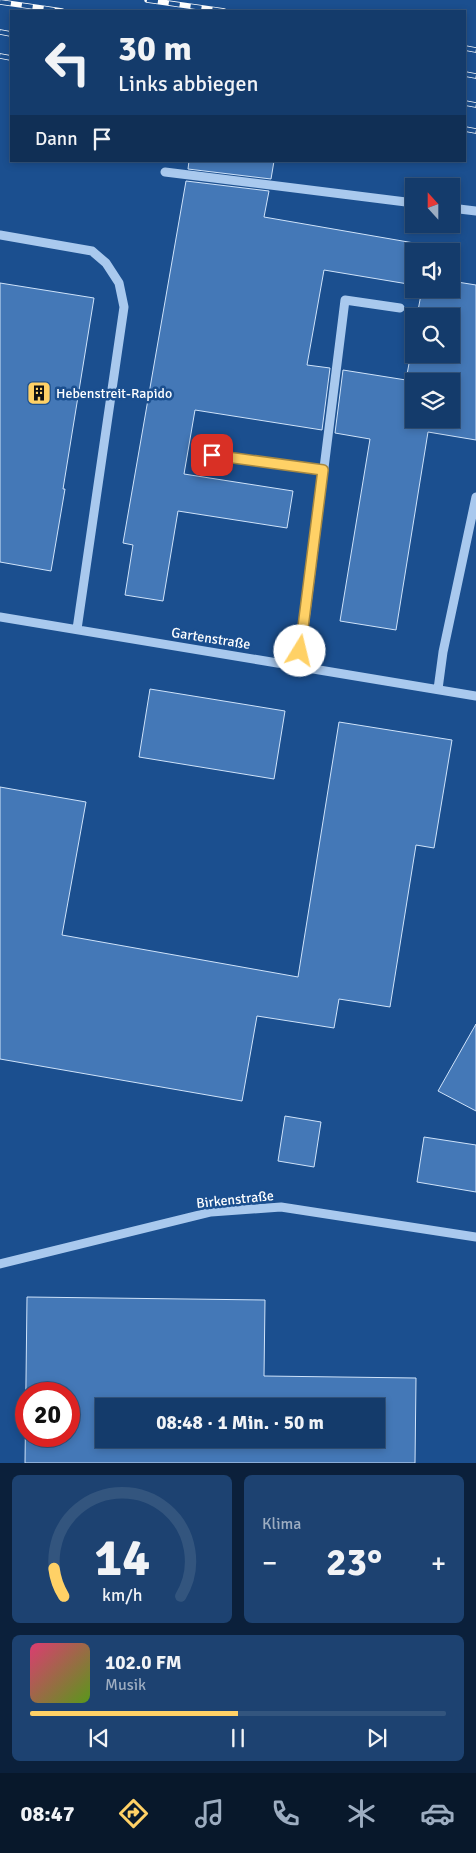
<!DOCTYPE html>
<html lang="de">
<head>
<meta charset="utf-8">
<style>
  :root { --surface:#143b6b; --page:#1d4271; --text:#f1f3f6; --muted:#9dadc1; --line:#33557e; --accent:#ffd166 }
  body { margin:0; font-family:Signika,sans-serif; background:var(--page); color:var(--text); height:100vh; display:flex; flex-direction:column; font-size:19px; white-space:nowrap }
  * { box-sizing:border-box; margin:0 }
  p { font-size:16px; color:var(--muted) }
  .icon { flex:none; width:28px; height:28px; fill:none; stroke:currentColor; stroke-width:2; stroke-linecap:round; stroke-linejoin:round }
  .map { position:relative; height:1463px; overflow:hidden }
  .drawer { display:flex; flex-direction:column; gap:12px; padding:12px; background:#0b203b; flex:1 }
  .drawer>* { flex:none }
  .top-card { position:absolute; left:10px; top:10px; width:456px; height:152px; border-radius:0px; box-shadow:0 2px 8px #0003,0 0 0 1px var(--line); background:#143b6b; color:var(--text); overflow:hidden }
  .needle { width:32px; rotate:339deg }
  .tools { position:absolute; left:405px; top:178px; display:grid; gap:10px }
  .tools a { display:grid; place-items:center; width:55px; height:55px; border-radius:0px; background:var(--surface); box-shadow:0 2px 8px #0003,0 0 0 1px var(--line); font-size:25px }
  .speed { position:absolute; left:15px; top:1382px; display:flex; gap:10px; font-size:25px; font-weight:700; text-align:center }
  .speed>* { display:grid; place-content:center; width:65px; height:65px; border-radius:50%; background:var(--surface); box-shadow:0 2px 8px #0003,0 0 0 1px var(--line); line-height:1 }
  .speed .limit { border:8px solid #d22; background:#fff; color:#111 }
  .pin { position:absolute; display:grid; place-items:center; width:42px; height:42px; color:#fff; margin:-21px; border-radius:10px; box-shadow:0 2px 8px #0006 }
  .me { position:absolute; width:55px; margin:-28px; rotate:9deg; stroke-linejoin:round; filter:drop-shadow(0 0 4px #0008) }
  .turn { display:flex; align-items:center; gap:18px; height:105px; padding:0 25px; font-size:22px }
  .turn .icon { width:65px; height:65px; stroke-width:2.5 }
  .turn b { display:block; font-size:35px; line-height:42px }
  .then { display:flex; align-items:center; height:48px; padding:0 25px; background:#0003; gap:10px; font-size:19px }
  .big { font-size:38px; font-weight:800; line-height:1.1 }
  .drawer .card { flex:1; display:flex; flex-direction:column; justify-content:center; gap:8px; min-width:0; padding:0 18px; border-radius:8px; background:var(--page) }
  .drawer .dial { align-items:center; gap:0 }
  .dial svg { height:130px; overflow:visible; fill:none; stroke:var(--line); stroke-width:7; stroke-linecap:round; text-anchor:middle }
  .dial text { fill:var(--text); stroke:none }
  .song { display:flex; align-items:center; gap:15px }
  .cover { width:60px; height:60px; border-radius:8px; background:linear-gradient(135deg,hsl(340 70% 55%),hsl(90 70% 35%)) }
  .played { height:5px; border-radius:2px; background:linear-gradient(90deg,var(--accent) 50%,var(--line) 50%) }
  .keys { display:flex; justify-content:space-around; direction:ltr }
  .heat { display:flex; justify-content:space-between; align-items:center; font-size:28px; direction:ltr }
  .drawer .tiles { flex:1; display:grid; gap:12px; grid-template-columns:1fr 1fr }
  .card:last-child { grid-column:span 2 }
  .trip { position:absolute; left:95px; top:1398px; width:290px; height:50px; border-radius:0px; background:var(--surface); box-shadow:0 2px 8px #0003,0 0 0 1px var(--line); font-weight:800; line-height:50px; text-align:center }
  .tab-bar { display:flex; height:80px; justify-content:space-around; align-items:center; background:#08182b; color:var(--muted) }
  .tab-bar .icon { width:35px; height:35px }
  .tab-bar .current { color:var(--accent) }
  .tab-bar b { font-size:22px; color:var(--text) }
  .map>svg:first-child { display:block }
  .building { fill:#4478b7; stroke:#cfe3fa; fill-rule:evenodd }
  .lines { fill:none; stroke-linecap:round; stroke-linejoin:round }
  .minor { stroke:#a9c9ee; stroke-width:9 }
  .rail-casing { stroke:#fff; stroke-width:5.5 }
  .rail { stroke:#1b4f8f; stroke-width:4; stroke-dasharray:11; stroke-linecap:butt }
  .route-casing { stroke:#a68842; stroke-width:12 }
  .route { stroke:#ffd166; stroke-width:9 }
  .labels { text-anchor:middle; stroke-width:5; stroke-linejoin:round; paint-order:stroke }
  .poi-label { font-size:14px; fill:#fff; stroke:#1b4f8f; text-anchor:start }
  .street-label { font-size:14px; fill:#fff; stroke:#1b4f8f }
</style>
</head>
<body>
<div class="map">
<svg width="476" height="1463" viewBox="0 0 476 1463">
  <rect width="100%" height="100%" fill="#1b4f8f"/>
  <path class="building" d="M 189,161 L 274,161 L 271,179 L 188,169 Z
    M 186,181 L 269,191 L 264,217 L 414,243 L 414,285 L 324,270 L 307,365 L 330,368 L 322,430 L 195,410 L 184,474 L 293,491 L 287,528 L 178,511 L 163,601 L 125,595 L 133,545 L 123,543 Z
    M 451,281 L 476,285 L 476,440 L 428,432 L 396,630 L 340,621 L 370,439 L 335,433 L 343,370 L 406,380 L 414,336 L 414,354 L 451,354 L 451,316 L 417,316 L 422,289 L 451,289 ZM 414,381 L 451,381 L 451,419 L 414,419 Z
    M 0,283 L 94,298 L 63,489 L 65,489 L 51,571 L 0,562 Z
    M 150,689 L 285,711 L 274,779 L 139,757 Z
    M 339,722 L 452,740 L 434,848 L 416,845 L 390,1007 L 339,999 L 334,1028 L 257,1016 L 242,1101 L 0,1059 L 0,787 L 86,802 L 62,935 L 298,977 Z
    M 476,1024 L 476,1111 L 438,1091 Z
    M 285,1116 L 321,1122 L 314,1167 L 278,1161 Z
    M 424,1137 L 476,1145 L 476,1192 L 417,1182 Z
    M 27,1297 L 265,1300 L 264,1376 L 416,1378 L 415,1463 L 25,1463 ZM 26,1394 L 69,1394 L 69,1436 L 26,1436 ZM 104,1406 L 376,1406 L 376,1439 L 104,1439 Z"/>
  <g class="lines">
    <path class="minor" d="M 165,172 L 414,203
      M 451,208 L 476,211
      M 0,235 L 92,251 L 106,263 L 119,283 L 124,307 L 77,629
      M 212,455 L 323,471
      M 0,617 L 476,696
      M 298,666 L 305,620 L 345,300 L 400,308
      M 438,689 L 443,652 L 476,497
      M 0,1264 L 211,1212 L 281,1207 L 476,1237"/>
    <g class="rail-casing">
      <path id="rail" d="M 147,0 L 224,11
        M 0,2 L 62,11
        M 0,32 L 11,34
        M 465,48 L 476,50
        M 0,56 L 11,58
        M 465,74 L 476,76
        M 465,103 L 476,105
        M 465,129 L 476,131"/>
    </g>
    <use href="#rail" class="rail"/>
  </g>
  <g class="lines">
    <g class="route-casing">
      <path id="route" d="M 212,455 L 323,470 L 300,651"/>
    </g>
    <use href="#route" class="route"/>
  </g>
  <defs>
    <g id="building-square" transform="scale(1.25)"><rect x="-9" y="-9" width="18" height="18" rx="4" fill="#ffd166" stroke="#1b4f8f"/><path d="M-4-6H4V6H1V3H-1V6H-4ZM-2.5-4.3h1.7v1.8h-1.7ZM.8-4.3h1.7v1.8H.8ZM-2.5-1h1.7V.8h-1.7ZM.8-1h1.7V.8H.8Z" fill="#111"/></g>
  </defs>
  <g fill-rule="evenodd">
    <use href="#building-square" x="39" y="393"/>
  </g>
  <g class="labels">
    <g class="poi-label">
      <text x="56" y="398">Hebenstreit-Rapido</text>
    </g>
    <g class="street-label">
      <text transform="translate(211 638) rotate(9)" y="5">Gartenstraße</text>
      <text transform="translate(235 1199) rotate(-6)" y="5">Birkenstraße</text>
    </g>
  </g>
</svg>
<div class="tools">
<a><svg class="needle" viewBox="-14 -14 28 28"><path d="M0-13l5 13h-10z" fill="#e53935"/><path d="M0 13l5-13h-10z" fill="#9dadc1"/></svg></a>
<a><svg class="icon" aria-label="sound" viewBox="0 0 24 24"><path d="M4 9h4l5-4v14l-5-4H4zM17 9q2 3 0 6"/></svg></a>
<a><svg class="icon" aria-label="search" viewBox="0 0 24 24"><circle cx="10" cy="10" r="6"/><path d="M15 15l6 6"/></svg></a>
<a><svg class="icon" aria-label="layers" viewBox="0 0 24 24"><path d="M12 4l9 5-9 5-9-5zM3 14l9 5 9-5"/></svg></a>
</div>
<div class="speed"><div class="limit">20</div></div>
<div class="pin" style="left:212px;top:455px;background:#d93025"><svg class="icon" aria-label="arrive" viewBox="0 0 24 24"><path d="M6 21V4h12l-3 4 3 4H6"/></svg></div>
<svg class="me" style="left:300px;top:651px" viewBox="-20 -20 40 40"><circle r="19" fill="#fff"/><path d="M0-13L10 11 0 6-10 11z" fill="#ffd166"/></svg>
<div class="trip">08:48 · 1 Min. · 50 m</div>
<div class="top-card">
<div class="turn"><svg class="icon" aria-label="left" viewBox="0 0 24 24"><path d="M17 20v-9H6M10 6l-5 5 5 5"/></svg><div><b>30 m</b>Links abbiegen</div></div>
<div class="then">Dann<svg class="icon" aria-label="arrive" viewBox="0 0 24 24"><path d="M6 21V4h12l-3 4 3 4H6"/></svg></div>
</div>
</div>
<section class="drawer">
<div class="tiles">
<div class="card dial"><svg viewBox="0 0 100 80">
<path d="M14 69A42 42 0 1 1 86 69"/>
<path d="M14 69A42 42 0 0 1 8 52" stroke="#ffd166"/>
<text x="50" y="56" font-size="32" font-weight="700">14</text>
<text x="50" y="72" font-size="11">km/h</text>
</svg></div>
<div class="card"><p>Klima</p>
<div class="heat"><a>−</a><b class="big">23°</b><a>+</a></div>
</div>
<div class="card">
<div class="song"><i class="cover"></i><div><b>102.0 FM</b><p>Musik</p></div></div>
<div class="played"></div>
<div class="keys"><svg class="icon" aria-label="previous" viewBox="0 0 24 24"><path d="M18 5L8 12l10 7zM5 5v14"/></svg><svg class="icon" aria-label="pause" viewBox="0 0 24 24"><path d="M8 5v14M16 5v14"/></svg><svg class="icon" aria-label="next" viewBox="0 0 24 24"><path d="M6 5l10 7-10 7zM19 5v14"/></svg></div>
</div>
</div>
</section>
<nav class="tab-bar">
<b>08:47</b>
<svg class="icon current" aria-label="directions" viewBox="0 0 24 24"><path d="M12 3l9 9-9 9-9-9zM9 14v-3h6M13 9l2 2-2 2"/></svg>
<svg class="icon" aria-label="music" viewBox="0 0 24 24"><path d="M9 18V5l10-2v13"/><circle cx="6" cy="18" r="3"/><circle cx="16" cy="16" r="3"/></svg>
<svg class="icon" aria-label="phone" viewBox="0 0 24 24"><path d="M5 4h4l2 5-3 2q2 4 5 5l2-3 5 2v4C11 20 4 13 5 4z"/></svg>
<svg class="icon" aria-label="climate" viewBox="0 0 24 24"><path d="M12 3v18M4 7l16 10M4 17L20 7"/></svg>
<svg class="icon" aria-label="car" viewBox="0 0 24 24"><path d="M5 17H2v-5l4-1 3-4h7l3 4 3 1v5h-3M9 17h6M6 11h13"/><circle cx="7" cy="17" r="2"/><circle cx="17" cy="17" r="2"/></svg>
</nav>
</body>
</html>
